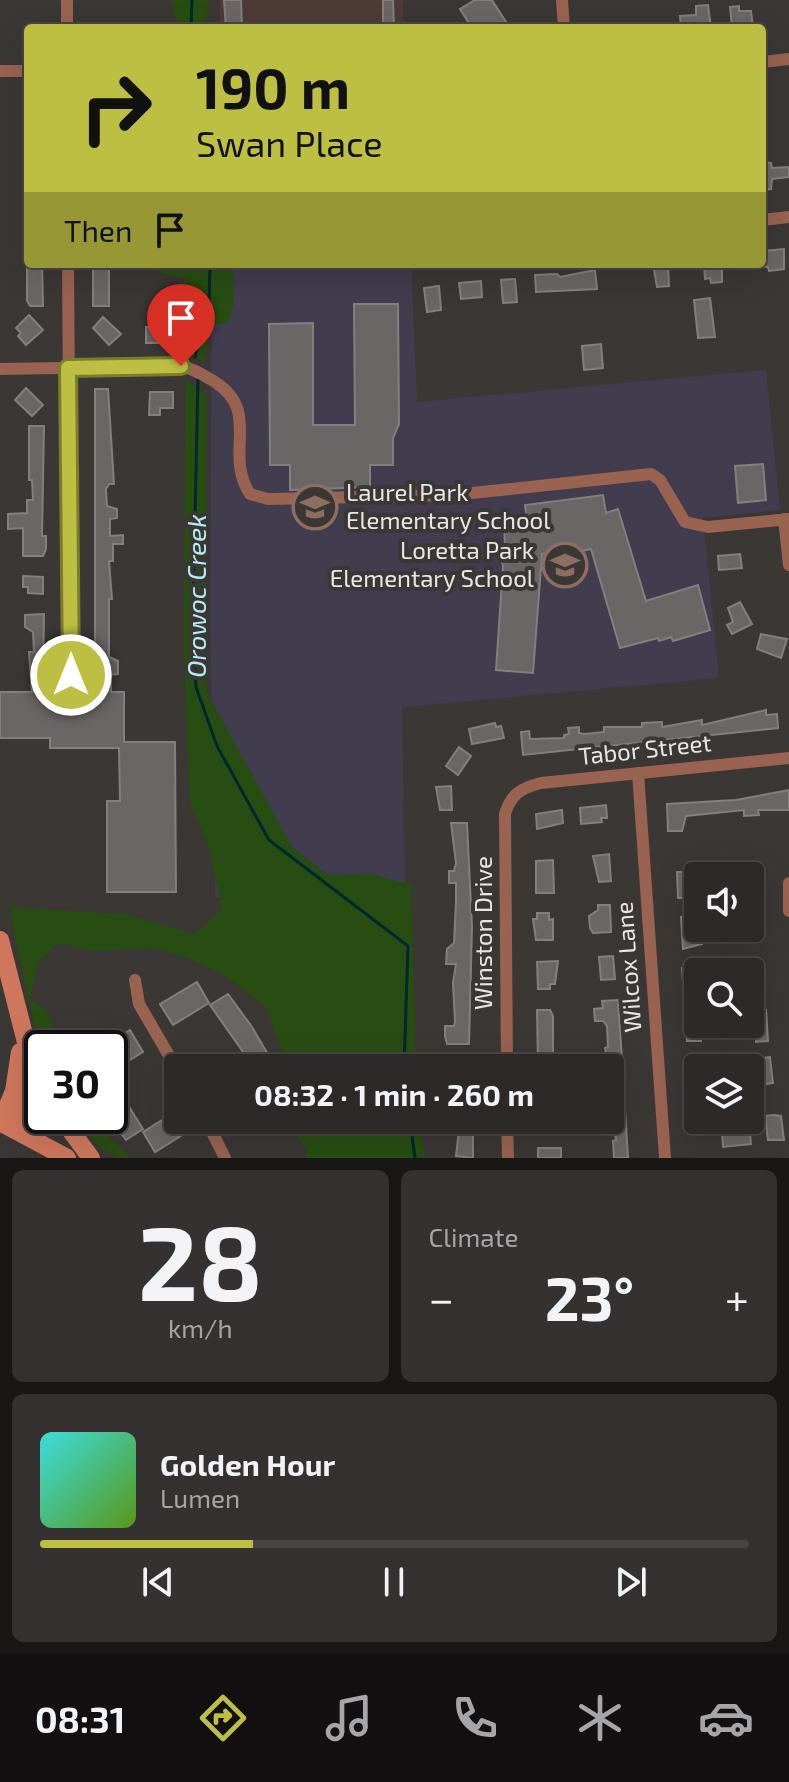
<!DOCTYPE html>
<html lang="en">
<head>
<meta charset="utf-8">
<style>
  :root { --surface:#2c2928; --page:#343130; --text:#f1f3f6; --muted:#a6a6a8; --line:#484545; --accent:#bdbf43 }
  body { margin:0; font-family:"Exo 2",sans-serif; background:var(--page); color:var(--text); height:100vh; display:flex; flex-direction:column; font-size:30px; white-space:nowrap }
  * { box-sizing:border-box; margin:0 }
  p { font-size:26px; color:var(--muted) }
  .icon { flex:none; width:44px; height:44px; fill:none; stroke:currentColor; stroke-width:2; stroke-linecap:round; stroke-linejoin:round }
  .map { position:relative; height:1158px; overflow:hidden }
  .drawer { display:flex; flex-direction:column; gap:12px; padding:12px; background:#181716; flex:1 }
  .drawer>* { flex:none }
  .banner { position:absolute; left:24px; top:24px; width:742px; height:244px; border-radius:8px; box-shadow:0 8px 32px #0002,0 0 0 2px var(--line); background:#bdbf43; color:#111; overflow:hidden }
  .controls { position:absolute; left:684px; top:862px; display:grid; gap:16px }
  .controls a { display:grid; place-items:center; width:80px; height:80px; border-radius:8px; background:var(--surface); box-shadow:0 8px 32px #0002,0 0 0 2px var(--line); font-size:40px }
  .speed { position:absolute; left:24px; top:1030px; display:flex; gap:16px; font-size:40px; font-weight:700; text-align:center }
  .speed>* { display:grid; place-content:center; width:104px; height:104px; border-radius:50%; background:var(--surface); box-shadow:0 8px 32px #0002,0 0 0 2px var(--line); line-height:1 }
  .speed .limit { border:4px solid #111; border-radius:12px; background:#fff; color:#111 }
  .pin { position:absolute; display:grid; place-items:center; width:68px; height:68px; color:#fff; margin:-82px -34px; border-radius:50% 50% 50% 0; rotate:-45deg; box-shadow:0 0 8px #0007 }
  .pin .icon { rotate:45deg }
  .me { position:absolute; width:88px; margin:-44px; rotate:0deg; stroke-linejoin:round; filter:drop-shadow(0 0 6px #0008) }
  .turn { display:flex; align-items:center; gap:28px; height:168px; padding:0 40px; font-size:36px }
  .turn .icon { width:104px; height:104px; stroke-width:2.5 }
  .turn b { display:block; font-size:56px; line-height:68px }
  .then { display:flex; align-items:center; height:76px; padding:0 40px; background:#0003; gap:16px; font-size:30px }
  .big { font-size:60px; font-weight:700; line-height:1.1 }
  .drawer .tile { flex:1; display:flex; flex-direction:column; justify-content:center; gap:12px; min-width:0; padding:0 28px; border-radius:12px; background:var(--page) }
  .drawer .dial { align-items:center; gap:0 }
  .dial b { font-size:104px; line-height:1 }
  .song { display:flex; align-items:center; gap:24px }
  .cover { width:96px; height:96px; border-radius:12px; background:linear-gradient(135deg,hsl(180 70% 55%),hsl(90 70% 35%)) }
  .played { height:8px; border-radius:4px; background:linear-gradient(90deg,var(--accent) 30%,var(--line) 30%) }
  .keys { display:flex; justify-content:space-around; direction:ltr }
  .heat { display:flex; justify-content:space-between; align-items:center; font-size:44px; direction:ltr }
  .drawer .tiles { flex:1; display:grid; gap:12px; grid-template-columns:1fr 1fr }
  .tile:last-child { grid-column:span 2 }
  .trip { position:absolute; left:164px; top:1054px; width:460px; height:80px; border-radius:8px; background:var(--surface); box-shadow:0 8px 32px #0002,0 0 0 2px var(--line); font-weight:700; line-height:80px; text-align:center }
  .tab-bar { display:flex; height:128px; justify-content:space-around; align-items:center; background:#121010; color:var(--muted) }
  .tab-bar .icon { width:56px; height:56px }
  .tab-bar .active { color:var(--accent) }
  .tab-bar b { font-size:36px; color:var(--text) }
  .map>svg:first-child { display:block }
  .industrial { fill:#4e3a37 }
  .education { fill:#413c4e }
  .green { fill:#284d13 }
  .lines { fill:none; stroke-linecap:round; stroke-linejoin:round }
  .stream { stroke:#00292f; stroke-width:3 }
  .building { fill:#6a6665; stroke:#847f7f; stroke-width:2 }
  .street { stroke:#996251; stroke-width:12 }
  .secondary { stroke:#cf775c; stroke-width:18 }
  .route-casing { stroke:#7b7c2c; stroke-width:20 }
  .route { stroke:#bdbf43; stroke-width:14 }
  .labels { text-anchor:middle; stroke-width:8; stroke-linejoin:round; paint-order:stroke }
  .poi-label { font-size:24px; fill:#e9e7e6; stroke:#3a3735; text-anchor:start }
  .street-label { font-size:24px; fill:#e9e7e6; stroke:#3a3735 }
  .water-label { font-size:26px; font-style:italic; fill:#b5ecf5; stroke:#3a3735 }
</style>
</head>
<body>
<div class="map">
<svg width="789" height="1158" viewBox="0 0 789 1158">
  <rect width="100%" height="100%" fill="#3a3735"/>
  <path class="industrial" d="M 220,0 L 403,0 L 403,28 L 219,28 Z"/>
  <path class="education" d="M 212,264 L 411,264 L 417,402 L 766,370 L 780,510 L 703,518 L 719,678 L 402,707 L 405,897 L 215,897 L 210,619 Z"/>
  <path class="green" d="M 172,0 L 209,0 L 206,28 L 178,28 Z
    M 153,264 L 233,264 L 234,302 L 228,323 L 209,325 L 205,362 L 178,349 L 184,278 L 153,271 Z
    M 185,379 L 206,394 L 206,691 L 292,847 L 328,875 L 372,874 L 411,885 L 416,1068 L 284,1068 L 282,1051 L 266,1007 L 224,975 L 187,958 L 153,948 L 92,951 L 59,943 L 39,960 L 30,1000 L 47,1010 L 58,1048 L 42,1048 L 42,1054 L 38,1045 L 9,907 L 126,914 L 195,934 L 222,909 L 209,847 L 190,805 L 184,663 Z
    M 75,1116 L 88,1116 L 131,1158 C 102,1158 91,1138 75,1116 Z
    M 288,1120 L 419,1120 L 425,1158 L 306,1158 L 306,1150 Z"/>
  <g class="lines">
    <path class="stream" d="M 191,28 L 192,0
      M 195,357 L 209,302 L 210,264
      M 198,378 L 193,613 L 196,687 L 217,746 L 269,840 L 408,946 L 404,1068
      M 410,1120 L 415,1158"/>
  </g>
  <path class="building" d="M 224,0 L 241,0 L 242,28 L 226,28 Z
    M 383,0 L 393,0 L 394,28 L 383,28 Z
    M 475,0 L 492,0 L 510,28 L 472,28 L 460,9 Z
    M 708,5 L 711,28 L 681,28 L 680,16 L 696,15 L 696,6 Z
    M 739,6 L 739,11 L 751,11 L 753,28 L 732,28 L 730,7 Z
    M 762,162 L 771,163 L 772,168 L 789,167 L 789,177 L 772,179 L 771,189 L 762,190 Z
    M 784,249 L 784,269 L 769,271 L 768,267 L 764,267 L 762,251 Z
    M 27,264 L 42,264 L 43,306 L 30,306 L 27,301 Z
    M 93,264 L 109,264 L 109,306 L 93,306 Z
    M 653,264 L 668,264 L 669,286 L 657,287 Z
    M 704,264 L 722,264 L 722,282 L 711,283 L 710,278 L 705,279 Z
    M 595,270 L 597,289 L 536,292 L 535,275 L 557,274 L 560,277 Z
    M 515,279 L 517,302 L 503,303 L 501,280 Z
    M 481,281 L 482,297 L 461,299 L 459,283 Z
    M 439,286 L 441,310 L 427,312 L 424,288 Z
    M 710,298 L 715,337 L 698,338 L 694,300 Z
    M 354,304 L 398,304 L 399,424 L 393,438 L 393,465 L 370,465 L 370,487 L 290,490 L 290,465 L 270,465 L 269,324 L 313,323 L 313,425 L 355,425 Z
    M 29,315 L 43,330 L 26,345 L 18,336 L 21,333 L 16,328 Z
    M 103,317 L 121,334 L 109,345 L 93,328 Z
    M 146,327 L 170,327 L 170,343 L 146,343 Z
    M 601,344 L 603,368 L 584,370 L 582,346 Z
    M 26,388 L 43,405 L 32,416 L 15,400 Z
    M 95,389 L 108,389 L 114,484 L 109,484 L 106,489 L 107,506 L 117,509 L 117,518 L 110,519 L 110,536 L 123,535 L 123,544 L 113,544 L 113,561 L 109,561 L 112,599 L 109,599 L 109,657 L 118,661 L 118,674 L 111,675 L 111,692 L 124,692 L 124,742 L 175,742 L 176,892 L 107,892 L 107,801 L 120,801 L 119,748 L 50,748 L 50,738 L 0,738 L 0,692 L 32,692 L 29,652 L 34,652 L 33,632 L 25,627 L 25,615 L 44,614 L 43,692 L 102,692 L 102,675 L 95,675 Z
    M 150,392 L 173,392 L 173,408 L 160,408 L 160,415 L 149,415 Z
    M 29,426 L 44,426 L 42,536 L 46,536 L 46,549 L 43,556 L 23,556 L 23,528 L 8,529 L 8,514 L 27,513 L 27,500 L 33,500 L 32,480 L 29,480 Z
    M 763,464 L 766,500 L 738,503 L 735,466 Z
    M 603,495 L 606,513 L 618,509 L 646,601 L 698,585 L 710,630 L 673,641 L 671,637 L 659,641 L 658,638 L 620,648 L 591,549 L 558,556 L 559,552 L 542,554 L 533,673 L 496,670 L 503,566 L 499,547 L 505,545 L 504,524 L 527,522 L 525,505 Z
    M 740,554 L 742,568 L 719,570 L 718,556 Z
    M 23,576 L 43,577 L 43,594 L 28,593 L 28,587 L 23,587 Z
    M 740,602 L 752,624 L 732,634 L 727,625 L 733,622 L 728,608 Z
    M 761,634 L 787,639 L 781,658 L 757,649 Z
    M 766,710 L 766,715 L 777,714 L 778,728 L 523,755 L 521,732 L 529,731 L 530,739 L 564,738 L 564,735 L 569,734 L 568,728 L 579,727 L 579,733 L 584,734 L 604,732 L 604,727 L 642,727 L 642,723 L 662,722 L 662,727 L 702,720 L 702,725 Z
    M 495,723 L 496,727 L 501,726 L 504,738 L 472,744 L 469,729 Z
    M 459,747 L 471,756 L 458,775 L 446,766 Z
    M 451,786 L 452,810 L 440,810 L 436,787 Z
    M 789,790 L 789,810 L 758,810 L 759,815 L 744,816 L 744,810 L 686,816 L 682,831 L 668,831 L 667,804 L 736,800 Z
    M 606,805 L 607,818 L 601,818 L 602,822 L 581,824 L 580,808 Z
    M 562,810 L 563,823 L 537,829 L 536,814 Z
    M 451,823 L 467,823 L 472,927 L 469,1044 L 447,1044 L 445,1036 L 445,1026 L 454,1026 L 455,1022 L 453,983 L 456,964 L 446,964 L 447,949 L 454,943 L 456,902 L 456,883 L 449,883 L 449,871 L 454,871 L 456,863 Z
    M 609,854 L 611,881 L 599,882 L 593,856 Z
    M 553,860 L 554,893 L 536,893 L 536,861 Z
    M 677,872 L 689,872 L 689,877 L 693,877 L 694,898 L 678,898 Z
    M 598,905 L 610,905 L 611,932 L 593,933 L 590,928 L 589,916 L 598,910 Z
    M 537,913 L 549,913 L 549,920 L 553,919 L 553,940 L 536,940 L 533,919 L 537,919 Z
    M 698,916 L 702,944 L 683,949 L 681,917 Z
    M 736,928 L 756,928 L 757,938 L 737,941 Z
    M 613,956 L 615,979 L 601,980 L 599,957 Z
    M 558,961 L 555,984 L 550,984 L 550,989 L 538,989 L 537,962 Z
    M 761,962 L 763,992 L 750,993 L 750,972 L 745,972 L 745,963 Z
    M 682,968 L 695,968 L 698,973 L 701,1041 L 687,1041 Z
    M 197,982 L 209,1003 L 173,1025 L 160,1004 Z
    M 228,994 L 252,1027 L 276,1068 L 250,1068 L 241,1054 L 243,1052 L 210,1005 Z
    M 618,1000 L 623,1074 L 611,1075 L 605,1048 L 608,1047 L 607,1026 L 603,1021 L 595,1021 L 594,1009 L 603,1008 L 602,1001 Z
    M 537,1010 L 550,1010 L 553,1016 L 553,1068 L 538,1068 Z
    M 766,1010 L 768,1041 L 756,1042 L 756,1032 L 751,1032 L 750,1011 Z
    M 130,1030 L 143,1052 L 110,1072 L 110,1043 Z
    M 770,1057 L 773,1083 L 761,1085 L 754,1059 Z
    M 688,1064 L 698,1064 L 698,1090 L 690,1091 Z
    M 110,1090 L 119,1091 L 143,1129 L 126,1140 L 110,1119 Z
    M 624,1093 L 628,1158 L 614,1158 L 613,1141 L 616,1140 L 610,1094 Z
    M 178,1110 L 178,1120 L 186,1120 L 192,1129 L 155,1152 L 143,1132 Z
    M 774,1115 L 781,1116 L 784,1140 L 768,1140 L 765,1116 Z
    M 460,1120 L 473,1120 L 473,1158 L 456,1156 Z
    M 692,1120 L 708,1120 L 709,1134 L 693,1134 Z
    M 722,1133 L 750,1133 L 751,1144 L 723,1147 Z
    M 538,1148 L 561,1148 L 561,1158 L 538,1158 Z"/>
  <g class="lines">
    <path class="street" d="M 67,0 L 67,28
      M 562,0 L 564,28
      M 762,62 L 789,59
      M 0,71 L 28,71
      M 762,220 L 789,217
      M 68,264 L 71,675
      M 0,369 L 181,366 C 194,369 203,375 215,382 C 262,412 223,453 250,494 L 268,499 L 453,495 L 651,474 L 660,480 L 685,522 L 708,527 L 789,519
      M 784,519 L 789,565
      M 638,773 L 665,1158
      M 789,883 L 789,911
      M 135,980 L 139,1004 L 178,1071
      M 507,1068 L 505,814 C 511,794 521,788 541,783 L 789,758
      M 206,1120 L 225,1158
      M 507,1120 L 508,1158"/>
    <path class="secondary" d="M 0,940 L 31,1062 L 27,1096 L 14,1128
      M 60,1116 L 91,1158
      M 1,1122 L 14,1091 L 20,1052
      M 2,1123 L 67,1158"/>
  </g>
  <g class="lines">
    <g class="route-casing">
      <path id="route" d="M 71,675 L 68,368 L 181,366"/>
    </g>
    <use href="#route" class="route"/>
  </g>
  <defs>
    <g id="school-ring" transform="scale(2.3)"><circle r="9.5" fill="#3a3735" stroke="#8d6e63" stroke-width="1.5"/><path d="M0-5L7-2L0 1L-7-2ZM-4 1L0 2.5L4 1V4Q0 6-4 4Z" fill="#8d6e63"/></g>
  </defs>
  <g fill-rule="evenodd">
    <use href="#school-ring" x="315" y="507"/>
    <use href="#school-ring" x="565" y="565"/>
  </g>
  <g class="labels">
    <g class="poi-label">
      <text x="346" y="501">Laurel Park<tspan x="346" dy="28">Elementary School</tspan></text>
      <text x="534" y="559" text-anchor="end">Loretta Park<tspan x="534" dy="28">Elementary School</tspan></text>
    </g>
    <g class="street-label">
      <text transform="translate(645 750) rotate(-6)" y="8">Tabor Street</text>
      <text transform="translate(484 933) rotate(-90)" y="8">Winston Drive</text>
      <text transform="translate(629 967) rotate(-94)" y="8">Wilcox Lane</text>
    </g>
    <g class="water-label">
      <text transform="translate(197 596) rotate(-90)" y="9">Orowoc Creek</text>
    </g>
  </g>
</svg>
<div class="controls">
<a><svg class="icon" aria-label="sound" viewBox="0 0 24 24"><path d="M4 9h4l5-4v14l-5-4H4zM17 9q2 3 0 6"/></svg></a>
<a><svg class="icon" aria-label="search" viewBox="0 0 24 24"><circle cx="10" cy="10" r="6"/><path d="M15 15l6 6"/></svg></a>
<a><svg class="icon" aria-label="layers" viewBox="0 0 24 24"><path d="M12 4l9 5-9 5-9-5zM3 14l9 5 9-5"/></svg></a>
</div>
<div class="speed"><div class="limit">30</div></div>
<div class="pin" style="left:181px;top:366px;background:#d93025"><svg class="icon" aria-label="arrive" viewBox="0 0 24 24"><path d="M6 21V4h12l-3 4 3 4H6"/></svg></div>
<svg class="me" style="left:71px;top:675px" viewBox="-20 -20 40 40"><circle r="17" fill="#bdbf43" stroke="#fff" stroke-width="3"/><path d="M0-11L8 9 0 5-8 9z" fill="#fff"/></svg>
<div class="trip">08:32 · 1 min · 260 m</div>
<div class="banner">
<div class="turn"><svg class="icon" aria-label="right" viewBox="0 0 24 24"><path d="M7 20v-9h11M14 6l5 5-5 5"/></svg><div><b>190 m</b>Swan Place</div></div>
<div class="then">Then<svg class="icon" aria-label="arrive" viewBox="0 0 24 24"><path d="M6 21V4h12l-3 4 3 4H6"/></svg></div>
</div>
</div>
<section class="drawer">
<div class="tiles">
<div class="tile dial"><b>28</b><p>km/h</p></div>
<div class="tile"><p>Climate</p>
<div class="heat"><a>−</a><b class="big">23°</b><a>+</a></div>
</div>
<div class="tile">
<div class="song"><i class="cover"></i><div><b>Golden Hour</b><p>Lumen</p></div></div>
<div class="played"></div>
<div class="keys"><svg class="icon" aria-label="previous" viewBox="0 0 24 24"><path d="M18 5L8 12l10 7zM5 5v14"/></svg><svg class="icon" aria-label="pause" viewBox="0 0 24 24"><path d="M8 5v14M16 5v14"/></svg><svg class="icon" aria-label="next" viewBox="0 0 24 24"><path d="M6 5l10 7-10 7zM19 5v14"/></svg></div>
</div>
</div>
</section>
<nav class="tab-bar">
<b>08:31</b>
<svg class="icon active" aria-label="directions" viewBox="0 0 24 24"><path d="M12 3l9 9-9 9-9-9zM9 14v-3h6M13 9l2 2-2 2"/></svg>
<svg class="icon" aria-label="music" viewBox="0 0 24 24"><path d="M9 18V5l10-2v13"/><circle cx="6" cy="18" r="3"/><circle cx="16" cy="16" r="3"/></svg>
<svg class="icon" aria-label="phone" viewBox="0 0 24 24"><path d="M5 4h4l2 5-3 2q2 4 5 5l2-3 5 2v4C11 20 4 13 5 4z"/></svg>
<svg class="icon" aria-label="climate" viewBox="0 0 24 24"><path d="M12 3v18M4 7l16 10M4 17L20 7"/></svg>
<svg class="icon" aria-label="car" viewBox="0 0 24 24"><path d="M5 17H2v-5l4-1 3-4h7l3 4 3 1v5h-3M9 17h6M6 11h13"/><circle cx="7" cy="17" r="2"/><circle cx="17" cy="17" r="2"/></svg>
</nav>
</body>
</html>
